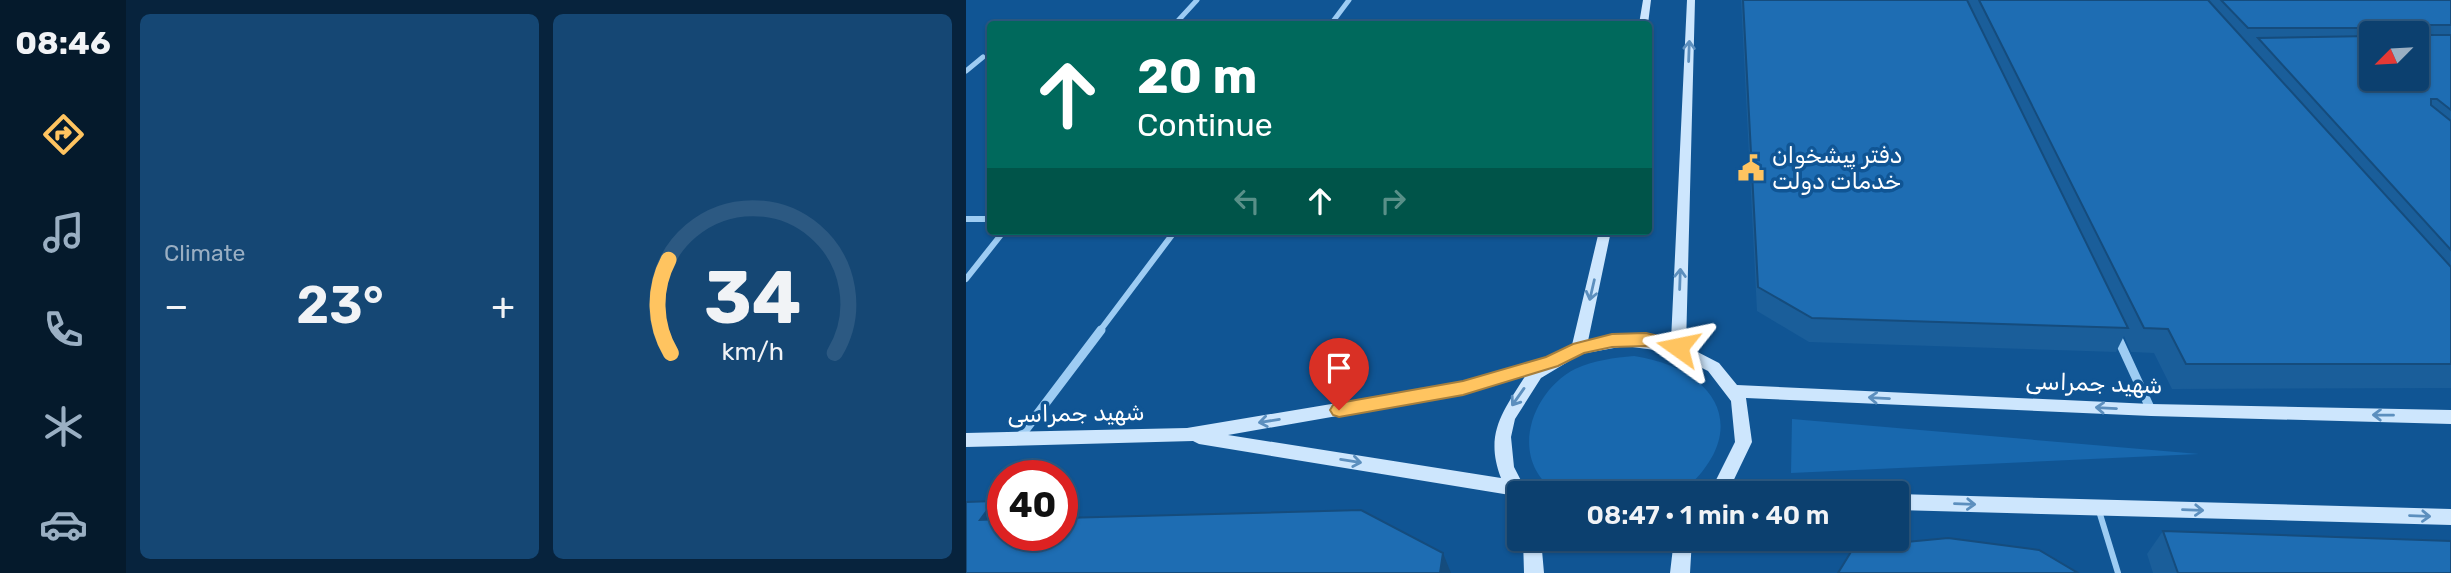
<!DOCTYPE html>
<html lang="en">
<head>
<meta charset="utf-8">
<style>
  :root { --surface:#0c406f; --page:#154774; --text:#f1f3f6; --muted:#9aafc3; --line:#2c5982; --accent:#ffc460 }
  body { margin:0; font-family:Rubik,Vazirmatn,sans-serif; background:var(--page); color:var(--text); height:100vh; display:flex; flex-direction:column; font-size:26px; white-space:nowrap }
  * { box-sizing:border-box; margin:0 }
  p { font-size:23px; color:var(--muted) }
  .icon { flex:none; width:38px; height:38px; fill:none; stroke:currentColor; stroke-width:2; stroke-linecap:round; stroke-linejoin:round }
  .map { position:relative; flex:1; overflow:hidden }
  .side { display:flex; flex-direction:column; gap:14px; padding:14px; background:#07233d; width:840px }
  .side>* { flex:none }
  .banner { position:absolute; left:21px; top:21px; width:665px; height:214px; border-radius:7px; box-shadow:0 2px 5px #0004,0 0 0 2px var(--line); background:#00695c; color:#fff; overflow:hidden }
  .needle { width:46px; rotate:246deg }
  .tools { position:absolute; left:1393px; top:21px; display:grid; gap:14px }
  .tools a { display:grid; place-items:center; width:70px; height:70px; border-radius:7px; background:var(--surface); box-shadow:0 2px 5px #0004,0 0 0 2px var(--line); font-size:35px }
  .speed { position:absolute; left:21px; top:460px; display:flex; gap:14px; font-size:35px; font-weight:700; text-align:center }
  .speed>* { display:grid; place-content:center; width:91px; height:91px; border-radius:50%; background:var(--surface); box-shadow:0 2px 5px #0004,0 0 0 2px var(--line); line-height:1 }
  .speed .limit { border:10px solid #d22; background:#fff; color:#111 }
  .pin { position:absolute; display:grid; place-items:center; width:60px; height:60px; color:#fff; margin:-72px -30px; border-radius:50% 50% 50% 0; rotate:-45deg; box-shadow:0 0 7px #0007 }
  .pin .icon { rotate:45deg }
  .me { position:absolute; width:77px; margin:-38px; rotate:282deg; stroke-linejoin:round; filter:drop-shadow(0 0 5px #0008) }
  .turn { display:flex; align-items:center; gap:24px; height:147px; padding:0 35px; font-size:32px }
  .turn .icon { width:91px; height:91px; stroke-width:2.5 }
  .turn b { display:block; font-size:49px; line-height:60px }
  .lanes { display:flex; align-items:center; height:66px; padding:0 35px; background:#0003; justify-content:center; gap:35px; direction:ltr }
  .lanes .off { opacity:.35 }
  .big { font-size:52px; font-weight:600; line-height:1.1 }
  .side .widget { flex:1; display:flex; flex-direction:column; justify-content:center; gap:10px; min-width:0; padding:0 24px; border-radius:10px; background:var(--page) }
  .side .dial { align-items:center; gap:0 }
  .dial svg { height:182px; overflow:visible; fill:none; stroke:var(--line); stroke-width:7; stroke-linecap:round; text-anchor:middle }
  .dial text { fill:var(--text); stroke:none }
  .heat { display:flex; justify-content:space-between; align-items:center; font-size:38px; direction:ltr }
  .side .tiles { flex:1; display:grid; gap:14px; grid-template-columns:repeat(2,1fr) }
  .trip { position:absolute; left:541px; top:481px; width:402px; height:70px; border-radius:7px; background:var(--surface); box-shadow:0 2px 5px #0004,0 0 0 2px var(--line); font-weight:600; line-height:70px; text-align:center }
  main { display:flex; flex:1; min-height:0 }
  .tab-bar { display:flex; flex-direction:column; width:126px; justify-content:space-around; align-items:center; background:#051a2c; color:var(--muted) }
  .tab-bar .icon { width:49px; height:49px }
  .tab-bar .current { color:var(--accent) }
  .tab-bar b { font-size:32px; color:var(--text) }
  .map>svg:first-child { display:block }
  .green { fill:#1868ae }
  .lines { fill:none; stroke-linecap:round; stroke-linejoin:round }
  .lane { stroke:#9dccf3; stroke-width:6 }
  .street-far2 { stroke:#9dccf3; stroke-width:5 }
  .street-far1 { stroke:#9dccf3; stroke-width:6 }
  .street { stroke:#9dccf3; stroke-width:9 }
  .secondary { fill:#cde6fd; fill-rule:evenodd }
  .wall { fill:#1a5e9a; fill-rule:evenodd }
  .shaded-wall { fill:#154c7d }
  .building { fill:#1e6db3; stroke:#154c7d; stroke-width:2 }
  .oneway { stroke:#5c8fbe }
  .route { fill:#ffc460; stroke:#a67f3e; stroke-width:2 }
  .labels { text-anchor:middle; stroke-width:7; stroke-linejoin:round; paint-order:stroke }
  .poi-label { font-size:23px; fill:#fff; stroke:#105594; text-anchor:start }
  .street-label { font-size:23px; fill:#fff; stroke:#105594 }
</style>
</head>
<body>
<main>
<nav class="tab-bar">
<b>08:46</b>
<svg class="icon current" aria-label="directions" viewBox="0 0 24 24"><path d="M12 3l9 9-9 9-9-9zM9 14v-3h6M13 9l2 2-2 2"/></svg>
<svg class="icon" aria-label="music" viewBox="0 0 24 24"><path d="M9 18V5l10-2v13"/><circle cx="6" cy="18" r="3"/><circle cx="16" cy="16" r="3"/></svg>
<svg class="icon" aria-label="phone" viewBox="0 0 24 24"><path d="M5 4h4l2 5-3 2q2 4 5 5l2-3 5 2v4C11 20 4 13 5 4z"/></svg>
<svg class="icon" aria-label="climate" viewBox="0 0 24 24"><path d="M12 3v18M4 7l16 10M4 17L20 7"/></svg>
<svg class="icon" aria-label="car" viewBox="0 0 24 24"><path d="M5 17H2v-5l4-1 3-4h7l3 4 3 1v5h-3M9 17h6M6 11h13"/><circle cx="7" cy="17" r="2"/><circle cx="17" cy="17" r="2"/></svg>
</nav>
<section class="side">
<div class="tiles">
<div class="widget"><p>Climate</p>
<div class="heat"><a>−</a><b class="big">23°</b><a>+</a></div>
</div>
<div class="widget dial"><svg viewBox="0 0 100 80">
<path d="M14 69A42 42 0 1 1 86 69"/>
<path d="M14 69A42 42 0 0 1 13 28" stroke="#ffc460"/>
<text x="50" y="56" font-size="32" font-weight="700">34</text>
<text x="50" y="72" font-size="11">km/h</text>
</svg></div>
</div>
</section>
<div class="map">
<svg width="1485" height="573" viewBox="0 0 1485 573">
  <rect width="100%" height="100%" fill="#105594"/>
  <path class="green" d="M 668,356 C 753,369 788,432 715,493 L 592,493 C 542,462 563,393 609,369 C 628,360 648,358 668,356 Z
    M 826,419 L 1233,454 L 825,473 Z"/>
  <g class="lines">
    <path class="lane" d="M 1133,511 L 1152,573"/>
    <path class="street-far2" d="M 209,24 L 231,0
      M 365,24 L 383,0
      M 0,71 L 17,57"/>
    <path class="street-far1" d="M 0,219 L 24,219
      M 0,279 L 38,231
      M 133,332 L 209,231"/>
    <path class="street" d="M 1150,334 L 1185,410
      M 54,437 L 135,330"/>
    <path class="secondary" d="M 677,0 L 685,0 L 682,24 L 673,24 Z
      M 721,0 L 729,0 L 720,346 L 753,363 L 771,385 L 1185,404 L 1485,410 L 1485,424 L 1185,416 L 780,398 L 786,442 L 761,494 L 743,494 L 769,442 L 765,401 L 742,371 L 704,352 L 659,346 L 615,354 L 575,378 L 549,419 L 545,437 L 548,467 L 562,494 L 553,494 L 553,502 L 547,499 L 544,495 L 233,444 L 227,441 L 0,447 L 0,433 L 221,428 L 497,382 L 586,356 L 606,345 L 633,231 L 645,231 L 622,341 L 659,335 L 705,341 ZM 560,375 C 537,411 518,434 535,478 L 262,435 L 497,394 Z
      M 931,494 L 1485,509 L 1485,525 L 931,510 Z
      M 557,539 L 575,539 L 578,573 L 558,573 Z
      M 708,539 L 726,539 L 724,573 L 704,573 Z"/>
  </g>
  <path class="wall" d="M 775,0 L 1485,0 L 1485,388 L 1206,389 L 1188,353 L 1165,352 L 1158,336 L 1150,352 L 843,342 L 791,311 ZM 1405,33 L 1451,33 L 1405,79 Z
    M 1197,531 L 1485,573 L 1187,573 L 1181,554 Z"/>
  <path class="shaded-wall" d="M 28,501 L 37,509 L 37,536 L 14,520 Z
    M 477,553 L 485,573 L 474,573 Z"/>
  <path class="building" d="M 777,0 L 1001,0 L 1162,328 L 846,318 L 792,287 Z
    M 1013,0 L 1242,0 L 1485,267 L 1485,364 L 1220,364 L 1202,329 L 1178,328 Z
    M 1255,0 L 1485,0 L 1485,25 L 1464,25 L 1460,27 L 1459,32 L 1464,35 L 1485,35 L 1485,110 L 1471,99 L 1465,99 L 1465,105 L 1485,121 L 1485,250 L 1292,38 L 1405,36 L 1405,79 L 1451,79 L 1451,33 L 1422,33 L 1422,28 L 1282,28 Z
    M 28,501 L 14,520 L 37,519 L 37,536 L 96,536 L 96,518 L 395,510 L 477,553 L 474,573 L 0,573 L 0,502 Z
    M 1197,531 L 1485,541 L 1485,573 L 1212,573 Z
    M 982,538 L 1073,550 L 1112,573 L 872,573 L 888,547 Z"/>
  <defs><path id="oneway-shaft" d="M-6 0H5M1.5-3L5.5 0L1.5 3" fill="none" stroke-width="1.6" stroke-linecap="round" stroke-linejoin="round" transform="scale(1.75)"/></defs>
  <g class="oneway">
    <use href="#oneway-shaft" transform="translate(723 51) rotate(-88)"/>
    <use href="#oneway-shaft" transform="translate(714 279) rotate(-88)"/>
    <use href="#oneway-shaft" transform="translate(626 290) rotate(103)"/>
    <use href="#oneway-shaft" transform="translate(552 397) rotate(125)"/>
    <use href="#oneway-shaft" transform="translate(913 398) rotate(-177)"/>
    <use href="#oneway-shaft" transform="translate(1140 408) rotate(-177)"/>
    <use href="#oneway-shaft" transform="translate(1417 415) rotate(-179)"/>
    <use href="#oneway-shaft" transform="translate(303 421) rotate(171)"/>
    <use href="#oneway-shaft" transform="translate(385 461) rotate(9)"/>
    <use href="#oneway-shaft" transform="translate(999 504) rotate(2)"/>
    <use href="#oneway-shaft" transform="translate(1227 510) rotate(2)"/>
    <use href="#oneway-shaft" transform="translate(1454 516) rotate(2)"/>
  </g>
  <path class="route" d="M 680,333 L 718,342 L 720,347 L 718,351 L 712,353 L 680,346 L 646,347 L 618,353 L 592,366 L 497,395 L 373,417 L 367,415 L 364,410 L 367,405 L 373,403 L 497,381 L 580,357 L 607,344 L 646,334 Z"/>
  <defs>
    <g id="civic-bare" transform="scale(2.1)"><path d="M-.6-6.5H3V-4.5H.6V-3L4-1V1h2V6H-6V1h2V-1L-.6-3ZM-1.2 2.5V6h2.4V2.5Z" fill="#ffc460" stroke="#105594" stroke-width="2.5" paint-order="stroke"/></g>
  </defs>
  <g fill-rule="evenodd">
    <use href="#civic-bare" x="785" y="168"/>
  </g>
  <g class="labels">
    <g class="poi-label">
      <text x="806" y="163">دفتر پیشخوان<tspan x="806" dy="26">خدمات دولت</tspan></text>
    </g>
    <g class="street-label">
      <text transform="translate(1128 383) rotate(2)" y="8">شهید جمراسی</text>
      <text transform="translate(110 413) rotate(-1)" y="8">شهید جمراسی</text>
    </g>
  </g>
</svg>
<div class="tools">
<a><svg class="needle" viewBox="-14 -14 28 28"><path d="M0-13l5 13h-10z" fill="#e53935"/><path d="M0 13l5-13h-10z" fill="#9aafc3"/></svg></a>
</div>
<div class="speed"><div class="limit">40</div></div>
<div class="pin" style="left:373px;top:410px;background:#d93025"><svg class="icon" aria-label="arrive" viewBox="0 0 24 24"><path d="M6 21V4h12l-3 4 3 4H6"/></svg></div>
<svg class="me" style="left:712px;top:347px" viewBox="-20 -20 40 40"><path d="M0-17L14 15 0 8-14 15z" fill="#ffc460" stroke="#fff" stroke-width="4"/></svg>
<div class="trip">08:47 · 1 min · 40 m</div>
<div class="banner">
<div class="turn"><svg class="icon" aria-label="ahead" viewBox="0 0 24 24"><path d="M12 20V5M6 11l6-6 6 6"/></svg><div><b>20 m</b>Continue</div></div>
<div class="lanes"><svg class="icon off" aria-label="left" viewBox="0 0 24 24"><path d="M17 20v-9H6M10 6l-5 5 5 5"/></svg><svg class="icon" aria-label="ahead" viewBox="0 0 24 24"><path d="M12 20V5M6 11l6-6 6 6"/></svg><svg class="icon off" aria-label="right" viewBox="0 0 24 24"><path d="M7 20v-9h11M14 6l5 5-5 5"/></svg></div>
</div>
</div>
</main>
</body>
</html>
